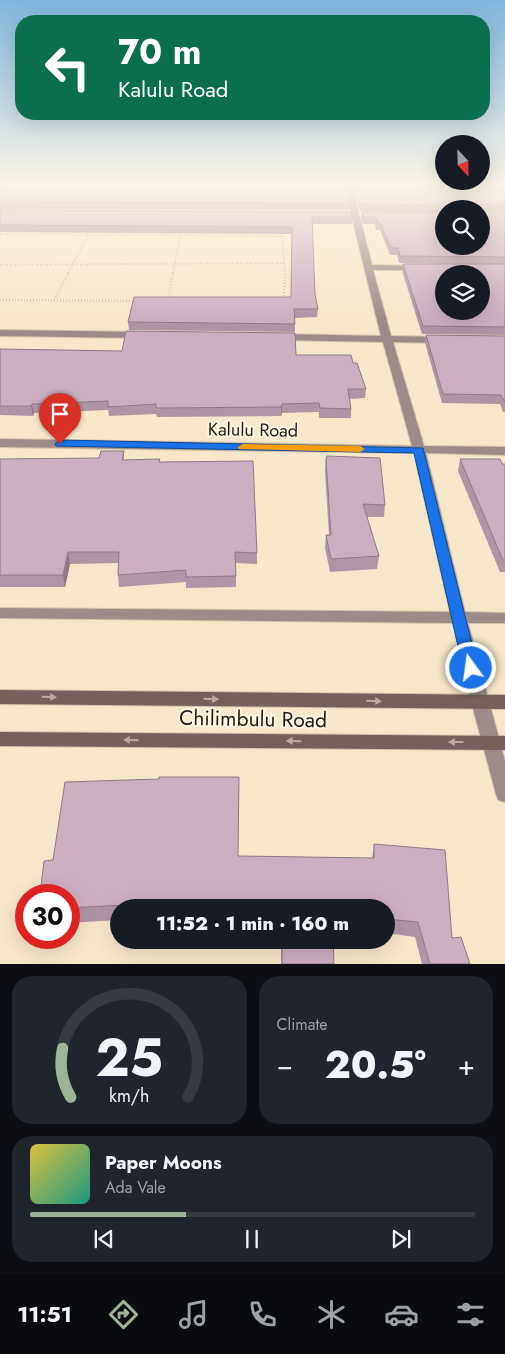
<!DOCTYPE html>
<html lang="en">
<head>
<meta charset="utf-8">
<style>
  :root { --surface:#171b24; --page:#20242c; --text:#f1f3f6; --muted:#9ea1a6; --line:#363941; --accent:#9fb497 }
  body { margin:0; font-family:Jost,sans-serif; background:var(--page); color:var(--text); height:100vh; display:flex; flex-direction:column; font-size:19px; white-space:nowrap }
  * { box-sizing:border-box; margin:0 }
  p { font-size:16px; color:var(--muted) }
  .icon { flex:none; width:28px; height:28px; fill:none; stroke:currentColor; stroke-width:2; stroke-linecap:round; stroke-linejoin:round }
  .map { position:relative; height:964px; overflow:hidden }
  .sheet { display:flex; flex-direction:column; gap:12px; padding:12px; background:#0d0f14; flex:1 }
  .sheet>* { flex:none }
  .banner { position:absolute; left:15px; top:15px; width:475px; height:105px; border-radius:20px; box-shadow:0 5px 20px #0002; background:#0b6e4f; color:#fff; overflow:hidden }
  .needle { width:32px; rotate:158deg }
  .controls { position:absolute; left:435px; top:135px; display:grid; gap:10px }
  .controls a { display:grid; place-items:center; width:55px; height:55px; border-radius:50%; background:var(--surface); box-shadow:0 5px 20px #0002; font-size:25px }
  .speed { position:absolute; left:15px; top:884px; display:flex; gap:10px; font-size:25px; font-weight:700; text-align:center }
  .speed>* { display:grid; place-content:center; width:65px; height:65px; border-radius:50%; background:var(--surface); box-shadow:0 5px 20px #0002; line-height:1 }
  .speed .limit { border:8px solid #d22; background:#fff; color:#111 }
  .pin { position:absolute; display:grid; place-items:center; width:42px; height:42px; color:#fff; margin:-51px -21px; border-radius:50% 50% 50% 0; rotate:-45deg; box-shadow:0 0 5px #0007 }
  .pin .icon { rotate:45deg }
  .me { position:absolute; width:55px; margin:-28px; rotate:346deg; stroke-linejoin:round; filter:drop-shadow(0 0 4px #0008) }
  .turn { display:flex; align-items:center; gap:18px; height:105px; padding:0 20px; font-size:22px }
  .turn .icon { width:65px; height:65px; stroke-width:2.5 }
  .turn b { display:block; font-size:35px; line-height:42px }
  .big { font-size:38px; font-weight:800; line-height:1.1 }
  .sheet .tile { flex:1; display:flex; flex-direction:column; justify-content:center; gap:8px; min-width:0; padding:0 18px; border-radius:20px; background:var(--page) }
  .sheet .dial { align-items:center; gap:0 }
  .dial svg { height:130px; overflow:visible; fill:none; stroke:var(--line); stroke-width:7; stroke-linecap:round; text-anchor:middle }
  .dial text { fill:var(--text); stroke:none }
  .song { display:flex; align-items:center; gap:15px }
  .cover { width:60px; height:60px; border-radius:8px; background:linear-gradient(135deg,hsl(50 70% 55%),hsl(170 70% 35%)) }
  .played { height:5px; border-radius:2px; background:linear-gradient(90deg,var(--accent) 35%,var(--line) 35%) }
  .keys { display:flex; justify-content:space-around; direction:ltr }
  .heat { display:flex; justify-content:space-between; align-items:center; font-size:28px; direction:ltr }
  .sheet .tiles { flex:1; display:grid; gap:12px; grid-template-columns:1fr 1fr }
  .tile:last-child { grid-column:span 2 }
  .trip { position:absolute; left:110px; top:899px; width:285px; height:50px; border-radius:25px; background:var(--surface); box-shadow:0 5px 20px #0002; font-weight:800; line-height:50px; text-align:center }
  .menu { display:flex; height:80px; justify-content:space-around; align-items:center; background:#090b0e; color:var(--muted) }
  .menu .icon { width:35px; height:35px }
  .menu .current { color:var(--accent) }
  .menu b { font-size:22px; color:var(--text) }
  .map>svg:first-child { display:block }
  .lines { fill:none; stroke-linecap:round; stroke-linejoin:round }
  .street-casing { stroke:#d0c2a9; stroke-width:2 }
  .secondary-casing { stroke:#d0c2a9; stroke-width:2 }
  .path-far1 { stroke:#aea28b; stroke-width:2; stroke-dasharray:0.5 2; stroke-linecap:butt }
  .path { stroke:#aea28b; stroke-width:2.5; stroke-dasharray:0.5 2.5; stroke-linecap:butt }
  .street { fill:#9b8c89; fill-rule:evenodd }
  .secondary { fill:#75605c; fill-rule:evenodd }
  .wall { fill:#af96a6 }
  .shaded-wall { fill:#8e7a87 }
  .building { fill:#cbafc1; stroke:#8e7a87; fill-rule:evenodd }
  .oneway { fill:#baaaa0 }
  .route { fill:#1a73e8; stroke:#114b97 }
  .slow { fill:#f59e0b }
  .labels { text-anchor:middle; stroke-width:4; stroke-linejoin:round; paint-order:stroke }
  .street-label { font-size:18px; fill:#221c12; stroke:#fef5e4 }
  .near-street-label { font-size:21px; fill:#221c12; stroke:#fef5e4 }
</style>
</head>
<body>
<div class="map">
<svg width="505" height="964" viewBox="0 0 505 964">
  <rect width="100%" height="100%" fill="#f6e7ca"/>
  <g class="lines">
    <g class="street-casing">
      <path id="street" d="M 347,183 L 353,183 L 359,214 L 372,265 L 418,266 L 422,268 L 418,270 L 373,270 L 391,336 L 443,337 L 448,340 L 443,343 L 393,342 L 424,446 L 505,447 L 505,455 L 426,453 L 465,612 L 505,613 L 505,623 L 468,623 L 505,761 L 505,802 L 498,800 L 496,794 L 471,701 L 453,623 L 0,618 L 0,608 L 450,612 L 414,453 L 0,447 L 0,439 L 412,446 L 383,342 L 280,340 L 275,337 L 280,334 L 381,336 L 351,214 Z
        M 0,330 L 143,332 L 148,335 L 143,338 L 0,336 Z"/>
    </g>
    <g class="secondary-casing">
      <path id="secondary" d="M 0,690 L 505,695 L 505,709 L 0,704 Z
        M 0,732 L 505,736 L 505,750 L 0,746 Z"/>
    </g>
    <path class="path-far1" d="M 0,234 L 282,236
      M 282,236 L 285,273
      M 0,265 L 285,263
      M 68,273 L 88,235
      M 173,273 L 180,236"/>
    <path class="path" d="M 284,299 L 285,272
      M 0,300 L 136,301
      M 54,300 L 69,272
      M 168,300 L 173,272"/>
    <use href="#street" class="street"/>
    <use href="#secondary" class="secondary"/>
  </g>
  <path class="wall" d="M 0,183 L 349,203 L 349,210 L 0,209 Z
    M 353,183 L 505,183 L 505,211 L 482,211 L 482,212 L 505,212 L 505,335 L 422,334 L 402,271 L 403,264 L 446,264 L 399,263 L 397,255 L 390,255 L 380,230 L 376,230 L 375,224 L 363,224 L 361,219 L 362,212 L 444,212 L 481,209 L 444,209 L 444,212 L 360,211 Z
    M 0,210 L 352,217 L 352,224 L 312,224 L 315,294 L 318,309 L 317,317 L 295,318 L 295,332 L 129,330 L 128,322 L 291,297 L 292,234 L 0,232 Z
    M 426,335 L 505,336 L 505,412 L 503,412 L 500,404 L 442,403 L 425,343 Z
    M 0,349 L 296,355 L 353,363 L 366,389 L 365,398 L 350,399 L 351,409 L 351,418 L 319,418 L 319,412 L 282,413 L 281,416 L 157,417 L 156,414 L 109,416 L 108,410 L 34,413 L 33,416 L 0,415 Z
    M 124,451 L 124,460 L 160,462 L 257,553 L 257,564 L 236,563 L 236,587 L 186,588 L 186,582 L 119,587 L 118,575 L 118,563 L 70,564 L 65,587 L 0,587 L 0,459 L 99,458 Z
    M 326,459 L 385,505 L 384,517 L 367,517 L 379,556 L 377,569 L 330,572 L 325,548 L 326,535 L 329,535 L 325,471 Z
    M 460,459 L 505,464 L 505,572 L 500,572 L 458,471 Z
    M 239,777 L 238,856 L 372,858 L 374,844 L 452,938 L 470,964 L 422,964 L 415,937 L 386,933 L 386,908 L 119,908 L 119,920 L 69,923 L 69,895 Z
    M 281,940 L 333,940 L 334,964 L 281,964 Z"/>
  <path class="shaded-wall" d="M 32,404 L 34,413 L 33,416 L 31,406 Z
    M 282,404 L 282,413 L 281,416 L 281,407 Z
    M 68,552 L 70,564 L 65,587 L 63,575 Z"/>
  <path class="building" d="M 0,183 L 346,183 L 349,203 L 0,202 Z
    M 355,183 L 505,183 L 505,204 L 482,204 L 480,206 L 481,209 L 447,209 L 446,205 L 360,204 Z
    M 0,210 L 351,212 L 352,217 L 312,217 L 315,294 L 318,309 L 294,309 L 295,324 L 128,322 L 134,297 L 291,297 L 292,227 L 0,225 Z
    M 481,210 L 482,212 L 505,212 L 505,257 L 400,256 L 398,248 L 391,248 L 380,223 L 377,223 L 376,217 L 363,217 L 362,212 L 444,212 L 444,246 L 481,246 Z
    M 403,264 L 505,264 L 505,327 L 423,326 ZM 444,274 L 481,274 L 481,311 L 444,311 Z
    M 126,331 L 295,333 L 296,355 L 351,355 L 353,363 L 357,363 L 366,389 L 348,389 L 351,409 L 320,408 L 319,403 L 282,404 L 281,407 L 156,408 L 156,404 L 108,407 L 108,401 L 32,404 L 31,406 L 0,406 L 0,349 L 122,351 Z
    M 426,335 L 505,336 L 505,402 L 501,395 L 443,394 Z
    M 101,451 L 124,451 L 122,460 L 160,459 L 159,462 L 253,461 L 257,553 L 235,552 L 236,576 L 186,577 L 186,570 L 118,575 L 119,552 L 68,552 L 63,575 L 0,575 L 0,459 L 99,458 Z
    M 327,456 L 380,458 L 385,505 L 363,504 L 379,556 L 331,559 L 326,535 L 331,535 L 326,459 Z
    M 460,459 L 500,459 L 502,464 L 505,464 L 505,560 L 503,560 Z
    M 159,777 L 239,777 L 238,856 L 374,858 L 374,844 L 445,850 L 452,938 L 461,937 L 470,964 L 430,964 L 418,922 L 386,919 L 386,908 L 140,908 L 141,904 L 69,908 L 69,895 L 40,895 L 44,861 L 53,860 L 65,782 L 159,779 Z
    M 282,940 L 333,940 L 334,964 L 282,964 Z"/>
  <defs><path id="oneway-solid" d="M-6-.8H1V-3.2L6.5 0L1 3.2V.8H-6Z" transform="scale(1.25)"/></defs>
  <g class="oneway">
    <use href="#oneway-solid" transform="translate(49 697) rotate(1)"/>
    <use href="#oneway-solid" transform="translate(211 699) rotate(1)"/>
    <use href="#oneway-solid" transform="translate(374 701) rotate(1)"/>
    <use href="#oneway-solid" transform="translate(131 740) rotate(-179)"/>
    <use href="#oneway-solid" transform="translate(294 741) rotate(-179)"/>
    <use href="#oneway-solid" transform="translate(456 742) rotate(180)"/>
  </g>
  <linearGradient id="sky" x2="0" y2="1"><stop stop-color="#80b5db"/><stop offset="0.58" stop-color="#fbf4e7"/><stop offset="1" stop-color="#fbf4e7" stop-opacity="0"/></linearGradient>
  <rect width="505" height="318" fill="url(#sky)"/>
  <path class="route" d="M 60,440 L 423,448 L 478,668 L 476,672 L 471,674 L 466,672 L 463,668 L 414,453 L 56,446 L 55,444 Z"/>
  <path class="slow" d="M 243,444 L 360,446 L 365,449 L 360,452 L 239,449 L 238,447 Z"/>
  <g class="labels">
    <g class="street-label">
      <text transform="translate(253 430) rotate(1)" y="6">Kalulu Road</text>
    </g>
    <g class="near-street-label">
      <text transform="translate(253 719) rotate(1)" y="7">Chilimbulu Road</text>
    </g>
  </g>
</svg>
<div class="controls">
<a><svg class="needle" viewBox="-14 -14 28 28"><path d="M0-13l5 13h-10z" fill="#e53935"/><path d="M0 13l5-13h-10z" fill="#9ea1a6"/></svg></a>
<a><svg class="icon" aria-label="search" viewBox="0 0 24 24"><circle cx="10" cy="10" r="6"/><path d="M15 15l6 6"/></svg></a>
<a><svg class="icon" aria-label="layers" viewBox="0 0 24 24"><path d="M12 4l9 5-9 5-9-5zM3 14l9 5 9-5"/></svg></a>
</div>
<div class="speed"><div class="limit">30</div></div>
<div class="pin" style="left:60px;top:444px;background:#d93025"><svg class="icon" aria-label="arrive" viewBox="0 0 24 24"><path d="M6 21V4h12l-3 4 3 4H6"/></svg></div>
<svg class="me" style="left:471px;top:668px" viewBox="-20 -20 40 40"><circle r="17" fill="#1a73e8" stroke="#fff" stroke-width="3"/><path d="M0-11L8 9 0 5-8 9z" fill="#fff"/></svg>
<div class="trip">11:52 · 1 min · 160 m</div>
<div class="banner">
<div class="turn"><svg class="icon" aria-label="left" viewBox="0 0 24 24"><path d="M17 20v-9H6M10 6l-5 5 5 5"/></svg><div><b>70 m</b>Kalulu Road</div></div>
</div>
</div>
<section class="sheet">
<div class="tiles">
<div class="tile dial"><svg viewBox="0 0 100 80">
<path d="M14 69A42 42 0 1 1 86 69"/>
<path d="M14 69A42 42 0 0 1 9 39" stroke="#9fb497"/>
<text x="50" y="56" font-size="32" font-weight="700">25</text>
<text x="50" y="72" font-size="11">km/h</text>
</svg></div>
<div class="tile"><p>Climate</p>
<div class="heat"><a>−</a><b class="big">20.5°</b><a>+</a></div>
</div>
<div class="tile">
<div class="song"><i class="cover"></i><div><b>Paper Moons</b><p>Ada Vale</p></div></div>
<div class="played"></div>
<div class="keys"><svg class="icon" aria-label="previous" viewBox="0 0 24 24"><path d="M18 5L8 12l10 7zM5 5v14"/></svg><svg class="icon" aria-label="pause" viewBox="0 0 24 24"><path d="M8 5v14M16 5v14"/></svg><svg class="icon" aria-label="next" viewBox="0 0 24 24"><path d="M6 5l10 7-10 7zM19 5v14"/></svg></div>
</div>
</div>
</section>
<nav class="menu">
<b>11:51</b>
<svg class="icon current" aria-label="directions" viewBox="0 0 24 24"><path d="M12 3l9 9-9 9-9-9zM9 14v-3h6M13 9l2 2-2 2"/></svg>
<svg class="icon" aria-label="music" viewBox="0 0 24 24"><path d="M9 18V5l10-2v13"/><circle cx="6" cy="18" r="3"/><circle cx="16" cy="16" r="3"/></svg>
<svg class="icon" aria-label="phone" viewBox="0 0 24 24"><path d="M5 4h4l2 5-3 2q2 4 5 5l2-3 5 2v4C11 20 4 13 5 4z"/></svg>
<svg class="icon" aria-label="climate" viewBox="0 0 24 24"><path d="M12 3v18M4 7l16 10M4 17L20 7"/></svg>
<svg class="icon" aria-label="car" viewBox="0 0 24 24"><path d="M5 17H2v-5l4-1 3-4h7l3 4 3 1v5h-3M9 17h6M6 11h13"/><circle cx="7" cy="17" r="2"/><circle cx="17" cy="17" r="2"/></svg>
<svg class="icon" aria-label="filters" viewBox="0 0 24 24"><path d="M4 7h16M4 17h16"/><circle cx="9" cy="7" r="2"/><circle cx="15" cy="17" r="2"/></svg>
</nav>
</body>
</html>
